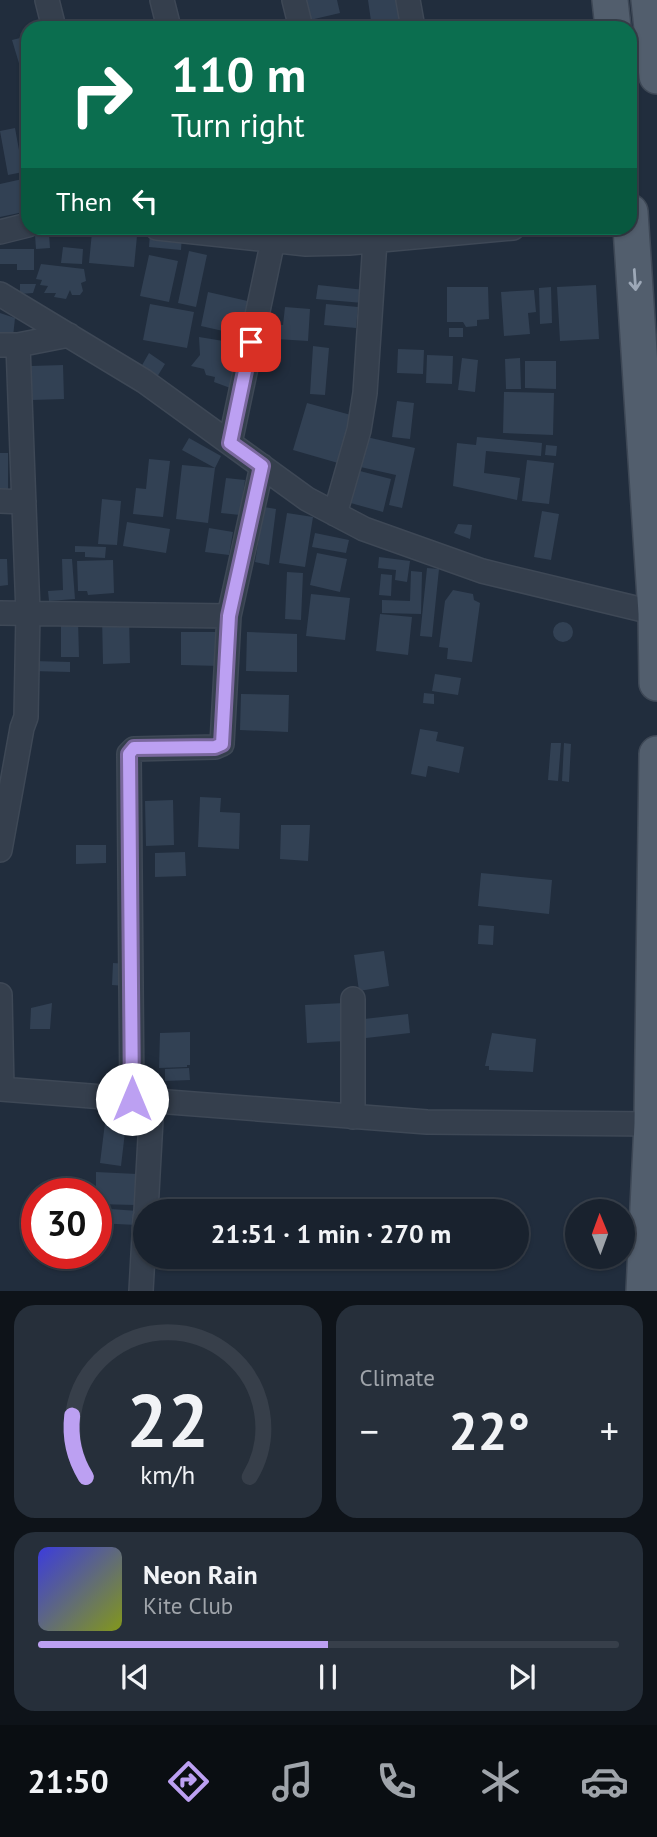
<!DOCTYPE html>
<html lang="en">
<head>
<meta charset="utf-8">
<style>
  :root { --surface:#19222e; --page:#262f3a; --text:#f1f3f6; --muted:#9fa4aa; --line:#373f4a; --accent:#bca0f2 }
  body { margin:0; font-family:"PT Sans",sans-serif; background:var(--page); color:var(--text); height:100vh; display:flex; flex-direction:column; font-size:26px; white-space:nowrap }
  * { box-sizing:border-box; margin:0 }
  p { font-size:23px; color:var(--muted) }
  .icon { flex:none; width:38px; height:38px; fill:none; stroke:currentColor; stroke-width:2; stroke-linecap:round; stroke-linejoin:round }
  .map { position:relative; height:1291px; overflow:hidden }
  .sheet { display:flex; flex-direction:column; gap:14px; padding:14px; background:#0e1319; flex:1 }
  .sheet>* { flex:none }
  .top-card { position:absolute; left:21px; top:21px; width:616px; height:214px; border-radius:21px; box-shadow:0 2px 5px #0004,0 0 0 2px var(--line); background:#0b6e4f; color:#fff; overflow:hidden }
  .needle { width:46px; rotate:359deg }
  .tools { position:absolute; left:565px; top:1199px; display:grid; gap:14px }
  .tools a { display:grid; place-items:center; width:70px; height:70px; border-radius:50%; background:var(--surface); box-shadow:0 2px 5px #0004,0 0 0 2px var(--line); font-size:35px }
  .speed { position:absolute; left:21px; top:1178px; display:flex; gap:14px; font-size:35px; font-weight:700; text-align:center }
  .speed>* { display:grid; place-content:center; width:91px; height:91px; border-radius:50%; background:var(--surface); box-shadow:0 2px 5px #0004,0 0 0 2px var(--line); line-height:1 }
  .speed .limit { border:10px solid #d22; background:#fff; color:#111 }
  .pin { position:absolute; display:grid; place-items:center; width:60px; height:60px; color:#fff; margin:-30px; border-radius:14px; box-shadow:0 4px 10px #0006 }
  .me { position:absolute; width:77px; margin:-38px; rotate:0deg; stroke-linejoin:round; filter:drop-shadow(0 0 5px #0008) }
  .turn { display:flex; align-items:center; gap:24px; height:147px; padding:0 35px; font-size:32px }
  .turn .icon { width:91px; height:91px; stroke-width:2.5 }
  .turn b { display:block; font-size:49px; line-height:60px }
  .then { display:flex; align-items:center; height:66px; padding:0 35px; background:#0003; gap:14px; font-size:26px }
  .big { font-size:52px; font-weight:600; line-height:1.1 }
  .sheet .card { flex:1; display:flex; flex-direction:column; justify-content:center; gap:10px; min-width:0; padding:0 24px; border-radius:21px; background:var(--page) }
  .sheet .dial { align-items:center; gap:0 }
  .dial svg { height:182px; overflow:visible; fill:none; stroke:var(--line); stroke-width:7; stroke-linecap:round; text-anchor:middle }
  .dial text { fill:var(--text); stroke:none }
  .song { display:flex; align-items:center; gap:21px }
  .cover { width:84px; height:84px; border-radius:10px; background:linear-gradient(135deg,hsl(240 70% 55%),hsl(70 70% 35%)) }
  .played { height:7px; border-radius:4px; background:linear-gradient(90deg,var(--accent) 50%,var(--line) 50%) }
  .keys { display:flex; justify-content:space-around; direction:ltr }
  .heat { display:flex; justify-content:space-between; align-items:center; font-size:38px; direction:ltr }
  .sheet .tiles { flex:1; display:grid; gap:14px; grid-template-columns:1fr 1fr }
  .card:last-child { grid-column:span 2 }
  .trip { position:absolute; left:133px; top:1199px; width:396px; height:70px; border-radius:35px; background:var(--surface); box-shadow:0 2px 5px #0004,0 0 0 2px var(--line); font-weight:600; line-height:70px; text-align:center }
  .tabs { display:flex; height:112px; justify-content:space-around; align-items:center; background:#0a0e12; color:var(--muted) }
  .tabs .icon { width:49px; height:49px }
  .tabs .on { color:var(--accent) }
  .tabs b { font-size:32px; color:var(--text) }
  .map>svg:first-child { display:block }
  .building { fill:#324154 }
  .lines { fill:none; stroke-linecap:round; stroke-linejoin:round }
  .minor-casing { stroke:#3e4856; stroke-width:26 }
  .primary-casing { stroke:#3e4856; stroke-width:38 }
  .minor { stroke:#353f4d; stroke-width:23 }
  .primary { stroke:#525e6d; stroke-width:35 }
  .oneway { stroke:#9da8b7 }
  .route-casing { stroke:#7a689d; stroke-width:18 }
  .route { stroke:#bca0f2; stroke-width:12 }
</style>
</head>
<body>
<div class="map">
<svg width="657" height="1291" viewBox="0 0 657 1291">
  <rect width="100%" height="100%" fill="#212d3d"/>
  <path class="building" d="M 305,0 L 337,0 L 340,13 L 310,20 Z
    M 368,0 L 404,0 L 409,28 L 372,28 Z
    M 28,36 L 28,68 L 21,70 L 12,40 Z
    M 28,123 L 28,151 L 27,151 L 20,126 Z
    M 15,128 L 23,172 L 8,175 L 0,131 Z
    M 27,178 L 28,211 L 0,217 L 0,184 Z
    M 92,232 L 137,236 L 134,267 L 89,263 Z
    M 150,233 L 182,235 L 181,250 L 149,247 Z
    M 49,234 L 50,248 L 36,249 L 35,235 Z
    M 63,247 L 83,249 L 82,264 L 61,263 Z
    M 0,249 L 34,249 L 34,270 L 17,270 L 17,264 L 0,264 Z
    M 189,251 L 207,255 L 196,307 L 178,303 Z
    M 149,255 L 178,261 L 169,302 L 140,296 Z
    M 41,264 L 84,269 L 86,281 L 81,283 L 83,291 L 80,295 L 72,295 L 70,290 L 66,299 L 54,297 L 56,293 L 44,293 L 48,286 L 40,285 L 42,280 L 36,279 Z
    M 20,284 L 36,284 L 33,293 L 20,294 Z
    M 318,285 L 365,290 L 363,303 L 316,299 Z
    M 596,285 L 599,339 L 560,341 L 557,287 Z
    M 447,287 L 488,287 L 489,319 L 477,320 L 477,326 L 466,327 L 463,322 L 447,322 Z
    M 551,287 L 552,323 L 540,324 L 539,288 Z
    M 534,290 L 536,312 L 528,313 L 530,334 L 504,336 L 501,292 Z
    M 208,292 L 252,302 L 245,336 L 201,326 Z
    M 150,304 L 194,312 L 187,348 L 143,340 Z
    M 326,304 L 358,307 L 356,328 L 324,325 Z
    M 285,307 L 310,309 L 308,341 L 276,339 L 277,324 L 283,325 Z
    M 0,313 L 15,318 L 13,337 L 0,335 Z
    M 449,328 L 463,328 L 463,337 L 449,337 Z
    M 199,337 L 242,344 L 233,389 L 214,382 L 215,377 L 206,375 L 204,369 L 191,366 L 200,355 Z
    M 313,346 L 329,348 L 325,395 L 310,394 Z
    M 398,349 L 424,350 L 423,374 L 397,373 Z
    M 149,353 L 165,364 L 157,377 L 141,367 Z
    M 427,355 L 453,356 L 452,384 L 426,383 Z
    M 462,358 L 478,360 L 475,392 L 458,390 Z
    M 520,358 L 521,389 L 506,389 L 505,359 Z
    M 525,361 L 556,361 L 556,389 L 525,388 Z
    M 63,365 L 64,399 L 32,400 L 31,366 Z
    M 504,392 L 554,393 L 553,435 L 503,433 Z
    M 397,401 L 414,403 L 410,439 L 392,437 Z
    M 307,403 L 351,415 L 338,463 L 293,450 Z
    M 362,436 L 415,448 L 402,508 L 389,505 L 396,475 L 356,466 Z
    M 477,437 L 542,443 L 541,456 L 486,451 L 484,473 L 520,478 L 517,500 L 453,486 L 457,443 L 476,445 Z
    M 189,438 L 221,456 L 215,468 L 208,523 L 176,519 L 182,465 L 215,468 L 182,450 Z
    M 546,445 L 557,446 L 556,456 L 545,455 Z
    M 0,453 L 8,453 L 8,495 L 0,495 Z
    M 149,459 L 170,461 L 163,517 L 133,514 L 136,488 L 146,489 Z
    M 527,460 L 554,463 L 549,504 L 522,501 Z
    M 356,470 L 391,479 L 383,512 L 347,502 Z
    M 226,478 L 245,480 L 240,515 L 221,513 Z
    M 102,499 L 121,501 L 117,545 L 98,544 Z
    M 264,507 L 276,509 L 269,565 L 255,562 Z
    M 542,511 L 559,514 L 551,560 L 534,557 Z
    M 287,513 L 313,517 L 305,567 L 279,563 Z
    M 127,522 L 170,529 L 166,553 L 123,546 Z
    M 458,524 L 472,525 L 470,539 L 454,533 Z
    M 209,528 L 233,532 L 229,555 L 205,552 Z
    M 315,533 L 349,540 L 346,553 L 312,547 Z
    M 75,546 L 106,547 L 105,558 L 85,557 L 85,552 L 75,552 Z
    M 317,553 L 347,559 L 340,592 L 310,585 Z
    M 379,557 L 410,561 L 407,582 L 395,580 L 396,570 L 378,568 Z
    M 0,559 L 7,559 L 8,585 L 0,586 Z
    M 62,559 L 72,559 L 75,599 L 49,601 L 48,591 L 63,590 Z
    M 113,560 L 114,593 L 88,595 L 87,591 L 78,591 L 77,561 Z
    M 427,568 L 439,569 L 432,637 L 420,636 Z
    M 411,571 L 422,572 L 421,614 L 382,613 L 382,600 L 410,601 Z
    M 287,572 L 303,573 L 301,620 L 285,619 Z
    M 381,574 L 392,575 L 391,596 L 379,595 Z
    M 453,590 L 473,594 L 474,600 L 480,603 L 472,662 L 447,659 L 448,648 L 439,647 L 445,601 Z
    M 311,594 L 350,598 L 345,640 L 306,636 Z
    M 380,614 L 412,617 L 408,655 L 376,651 Z
    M 129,615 L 130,663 L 103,664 L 102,616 Z
    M 78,619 L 79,657 L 61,657 L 61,621 Z
    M553 632a10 10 0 1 1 20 0a10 10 0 1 1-20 0Z
    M 181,632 L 220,632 L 220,666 L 181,665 Z
    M 247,632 L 297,634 L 297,672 L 246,671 Z
    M 33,661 L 70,662 L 70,672 L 32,671 Z
    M 435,674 L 461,678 L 458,695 L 432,691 Z
    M 424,693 L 434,694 L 434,704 L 423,703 Z
    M 241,694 L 289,695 L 288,732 L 240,730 Z
    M 420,729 L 438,732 L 436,741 L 464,747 L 459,773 L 428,766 L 426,777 L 411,774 Z
    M 551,743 L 561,743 L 558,781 L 548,780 Z
    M 564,743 L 571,744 L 569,782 L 562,781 Z
    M 200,797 L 221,798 L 220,812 L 240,813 L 239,849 L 198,847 Z
    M 173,800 L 174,845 L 146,846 L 145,801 Z
    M 281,825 L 310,825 L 308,861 L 280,859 Z
    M 76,845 L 106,845 L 106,863 L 76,864 Z
    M 185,852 L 186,876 L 155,877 L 155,853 Z
    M 481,873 L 552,880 L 549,914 L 478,906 Z
    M 479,925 L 494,926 L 493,945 L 478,944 Z
    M 384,951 L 389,986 L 359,991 L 354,955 Z
    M 113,963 L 128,964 L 126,986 L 112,985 Z
    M 52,1003 L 50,1029 L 30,1029 L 31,1008 Z
    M 344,1003 L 346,1041 L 307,1043 L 305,1005 Z
    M 408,1014 L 410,1033 L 366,1038 L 364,1019 Z
    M 190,1032 L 190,1065 L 187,1065 L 187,1067 L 159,1068 L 160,1033 Z
    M 492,1033 L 536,1039 L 533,1072 L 489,1070 L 489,1066 L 485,1066 Z
    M 189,1068 L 190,1080 L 165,1081 L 165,1069 Z
    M 107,1107 L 141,1112 L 139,1134 L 125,1132 L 121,1166 L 100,1163 Z
    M 96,1172 L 137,1174 L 135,1205 L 96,1204 Z
    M 96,1208 L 138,1211 L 137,1225 L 96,1223 Z"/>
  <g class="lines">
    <g class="minor-casing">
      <path id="minor" d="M 47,0 L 54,28
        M 162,0 L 169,28
        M 294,0 L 301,28
        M 408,0 L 413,28
        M 157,228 L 306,244 L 349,243 L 513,228
        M 0,232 L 28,225
        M 0,294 L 144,381 L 307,499 L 364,529 L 482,571 L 656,613
        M 0,345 L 18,345 L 69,335
        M 230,443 L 273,240
        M 0,501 L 24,502
        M 335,514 L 359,430 L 365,393 L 375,241
        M 0,613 L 229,616
        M 0,850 L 22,728 L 26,717 L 28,613 L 18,345
        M 0,995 L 2,1089
        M 353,999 L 353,1117
        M 0,1089 L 427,1122 L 652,1124
        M 132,1099 L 129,754 L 134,749 L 215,747 L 222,744 L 229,616 L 262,466
        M 146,1211 L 152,1101
        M 141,1291 L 145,1218"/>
    </g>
    <g class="primary-casing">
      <path id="primary" d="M 610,0 L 613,28
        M 649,0 L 657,76
        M 630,212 L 656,613 L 657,683
        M 644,1291 L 652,1124 L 657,754"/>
    </g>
    <use href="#minor" class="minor"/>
    <use href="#primary" class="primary"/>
  </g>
  <defs><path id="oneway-shaft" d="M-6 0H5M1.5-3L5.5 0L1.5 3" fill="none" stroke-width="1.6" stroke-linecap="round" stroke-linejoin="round" transform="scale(1.75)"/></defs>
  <use class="oneway" href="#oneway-shaft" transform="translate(635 280) rotate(86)"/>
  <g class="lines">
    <g class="route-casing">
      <path id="route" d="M 132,1099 L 129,754 L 134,748 L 215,747 L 222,744 L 229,616 L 262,466 L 230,443 L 251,342"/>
    </g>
    <use href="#route" class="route"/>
  </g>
</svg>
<div class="tools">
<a><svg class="needle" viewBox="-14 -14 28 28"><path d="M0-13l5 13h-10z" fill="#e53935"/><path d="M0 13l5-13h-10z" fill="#9fa4aa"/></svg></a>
</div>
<div class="speed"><div class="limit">30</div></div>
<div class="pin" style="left:251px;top:342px;background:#d93025"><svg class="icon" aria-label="arrive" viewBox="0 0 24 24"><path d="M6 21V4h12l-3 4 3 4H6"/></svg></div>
<svg class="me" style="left:132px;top:1099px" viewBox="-20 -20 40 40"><circle r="19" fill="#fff"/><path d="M0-13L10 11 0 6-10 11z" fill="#bca0f2"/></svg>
<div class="trip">21:51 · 1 min · 270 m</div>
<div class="top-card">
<div class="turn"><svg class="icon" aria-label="right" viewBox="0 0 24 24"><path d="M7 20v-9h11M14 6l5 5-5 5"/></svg><div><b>110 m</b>Turn right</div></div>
<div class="then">Then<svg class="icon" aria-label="left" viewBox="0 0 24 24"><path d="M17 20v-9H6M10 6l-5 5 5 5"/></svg></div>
</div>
</div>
<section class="sheet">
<div class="tiles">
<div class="card dial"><svg viewBox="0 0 100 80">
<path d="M14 69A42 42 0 1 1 86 69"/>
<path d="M14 69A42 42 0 0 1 8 42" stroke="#bca0f2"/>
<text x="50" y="56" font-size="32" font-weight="700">22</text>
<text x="50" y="72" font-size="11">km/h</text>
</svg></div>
<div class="card"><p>Climate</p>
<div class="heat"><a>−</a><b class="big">22°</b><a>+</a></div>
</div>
<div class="card">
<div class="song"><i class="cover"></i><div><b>Neon Rain</b><p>Kite Club</p></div></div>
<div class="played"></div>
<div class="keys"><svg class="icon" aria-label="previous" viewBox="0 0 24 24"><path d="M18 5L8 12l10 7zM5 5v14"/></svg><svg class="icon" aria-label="pause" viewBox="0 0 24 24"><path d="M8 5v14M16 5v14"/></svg><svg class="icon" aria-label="next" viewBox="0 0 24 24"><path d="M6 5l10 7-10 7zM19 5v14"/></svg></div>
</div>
</div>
</section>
<nav class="tabs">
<b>21:50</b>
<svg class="icon on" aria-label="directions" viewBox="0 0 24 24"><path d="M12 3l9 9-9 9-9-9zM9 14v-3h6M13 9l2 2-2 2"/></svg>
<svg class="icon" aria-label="music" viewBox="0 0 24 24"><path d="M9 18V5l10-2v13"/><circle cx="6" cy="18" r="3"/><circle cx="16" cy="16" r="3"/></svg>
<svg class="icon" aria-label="phone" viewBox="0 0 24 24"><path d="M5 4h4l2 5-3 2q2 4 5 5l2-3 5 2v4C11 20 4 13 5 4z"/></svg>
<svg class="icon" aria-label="climate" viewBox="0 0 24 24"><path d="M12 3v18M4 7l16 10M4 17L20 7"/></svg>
<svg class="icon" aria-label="car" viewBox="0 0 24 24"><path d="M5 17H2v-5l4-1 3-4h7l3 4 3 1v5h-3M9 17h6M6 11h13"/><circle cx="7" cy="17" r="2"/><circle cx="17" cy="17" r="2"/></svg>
</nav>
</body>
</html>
